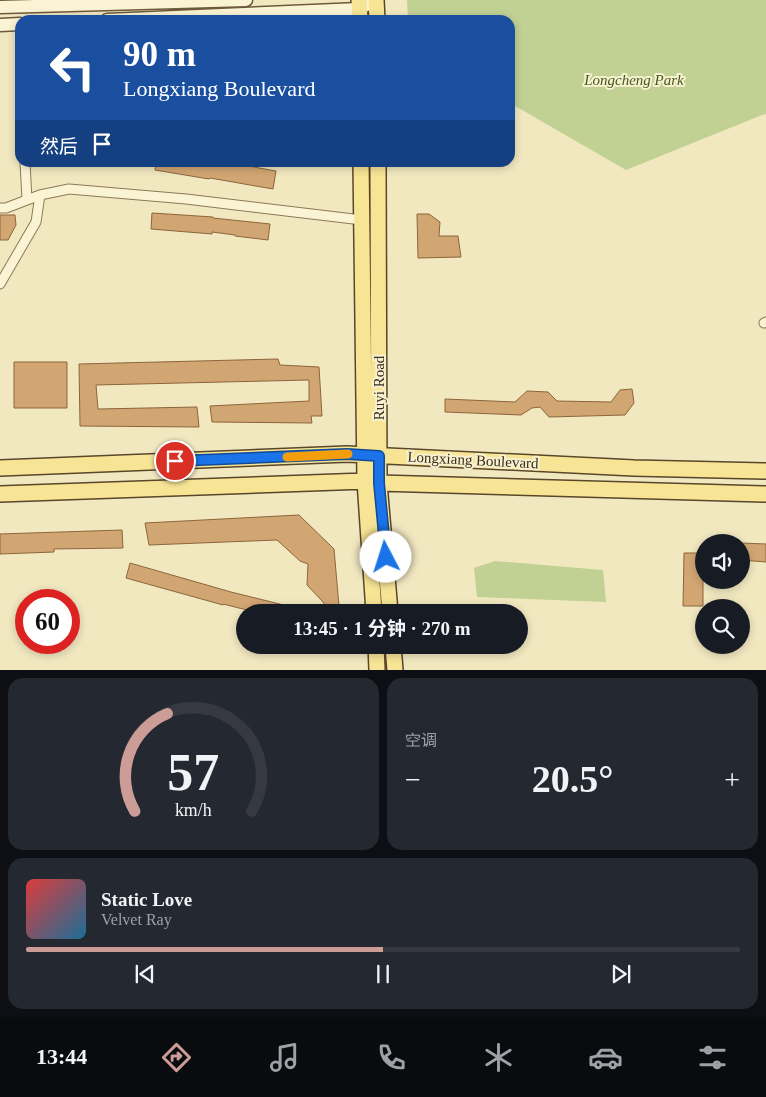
<!DOCTYPE html>
<html lang="zh">
<head>
<meta charset="utf-8">
<style>
  :root { --surface:#171b24; --page:#242831; --text:#f1f3f6; --muted:#9ea1a6; --line:#363941; --accent:#cc9c97 }
  body { margin:0; font-family:"Times New Roman","Noto Sans SC",serif; background:var(--page); color:var(--text); height:100vh; display:flex; flex-direction:column; font-size:19px; white-space:nowrap }
  * { box-sizing:border-box; margin:0 }
  p { font-size:16px; color:var(--muted) }
  .icon { flex:none; width:28px; height:28px; fill:none; stroke:currentColor; stroke-width:2; stroke-linecap:round; stroke-linejoin:round }
  .map { position:relative; height:670px; overflow:hidden }
  .drawer { display:flex; flex-direction:column; gap:8px; padding:8px; background:#0d0f14; flex:1 }
  .drawer>* { flex:none }
  .banner { position:absolute; left:15px; top:15px; width:500px; height:152px; border-radius:15px; box-shadow:0 2px 8px #0003; background:#1a4fa0; color:#fff; overflow:hidden }
  .buttons { position:absolute; left:695px; top:534px; display:grid; gap:10px }
  .buttons a { display:grid; place-items:center; width:55px; height:55px; border-radius:50%; background:var(--surface); box-shadow:0 2px 8px #0003; font-size:25px }
  .speed { position:absolute; left:15px; top:589px; display:flex; gap:10px; font-size:25px; font-weight:700; text-align:center }
  .speed>* { display:grid; place-content:center; width:65px; height:65px; border-radius:50%; background:var(--surface); box-shadow:0 2px 8px #0003; line-height:1 }
  .speed .limit { border:8px solid #d22; background:#fff; color:#111 }
  .pin { position:absolute; display:grid; place-items:center; width:42px; height:42px; color:#fff; margin:-21px; border:2px solid #fff; border-radius:50%; box-shadow:0 1px 5px #0007 }
  .me { position:absolute; width:55px; margin:-28px; rotate:355deg; stroke-linejoin:round; filter:drop-shadow(0 0 4px #0008) }
  .turn { display:flex; align-items:center; gap:18px; height:105px; padding:0 25px; font-size:22px }
  .turn .icon { width:65px; height:65px; stroke-width:2.5 }
  .turn b { display:block; font-size:35px; line-height:42px }
  .then { display:flex; align-items:center; height:48px; padding:0 25px; background:#0003; gap:10px; font-size:19px }
  .big { font-size:38px; font-weight:700; line-height:1.1 }
  .drawer .card { flex:1; display:flex; flex-direction:column; justify-content:center; gap:8px; min-width:0; padding:0 18px; border-radius:15px; background:var(--page) }
  .drawer .dial { align-items:center; gap:0 }
  .dial svg { height:130px; overflow:visible; fill:none; stroke:var(--line); stroke-width:7; stroke-linecap:round; text-anchor:middle }
  .dial text { fill:var(--text); stroke:none }
  .song { display:flex; align-items:center; gap:15px }
  .cover { width:60px; height:60px; border-radius:8px; background:linear-gradient(135deg,hsl(0 70% 55%),hsl(200 70% 35%)) }
  .played { height:5px; border-radius:2px; background:linear-gradient(90deg,var(--accent) 50%,var(--line) 50%) }
  .keys { display:flex; justify-content:space-around; direction:ltr }
  .heat { display:flex; justify-content:space-between; align-items:center; font-size:28px; direction:ltr }
  .drawer .tiles { flex:1; display:grid; gap:8px; grid-template-columns:1fr 1fr }
  .card:last-child { grid-column:span 2 }
  .trip { position:absolute; left:236px; top:604px; width:292px; height:50px; border-radius:25px; background:var(--surface); box-shadow:0 2px 8px #0003; font-weight:700; line-height:50px; text-align:center }
  .tab-bar { display:flex; height:80px; justify-content:space-around; align-items:center; background:#090b0e; color:var(--muted) }
  .tab-bar .icon { width:35px; height:35px }
  .tab-bar .selected { color:var(--accent) }
  .tab-bar b { font-size:22px; color:var(--text) }
  .map>svg:first-child { display:block }
  .green { fill:#c1d093 }
  .building { fill:#d2a673; stroke:#8c653b }
  .lines { fill:none; stroke-linecap:round; stroke-linejoin:round }
  .street-casing { stroke:#8b7957; stroke-width:11 }
  .secondary-casing { stroke:#6d5a3a; stroke-width:15 }
  .primary-casing { stroke:#59462b; stroke-width:18 }
  .street { stroke:#fbf4d4; stroke-width:9 }
  .secondary { stroke:#fbf4d4; stroke-width:12 }
  .primary { stroke:#f7e595; stroke-width:15 }
  .route-casing { stroke:#114b97; stroke-width:12 }
  .route { stroke:#1a73e8; stroke-width:9 }
  .slow { stroke:#f59e0b; stroke-width:9 }
  .labels { text-anchor:middle; stroke-width:4; stroke-linejoin:round; paint-order:stroke }
  .park-label { font-size:15px; font-style:italic; fill:#435821; stroke:#f8f1d0 }
  .street-label { font-size:15px; fill:#3a2e1c; stroke:#f8f1d0 }
</style>
</head>
<body>
<div class="map">
<svg width="766" height="670" viewBox="0 0 766 670">
  <rect width="100%" height="100%" fill="#f1e8c0"/>
  <path class="green" d="M 407,0 L 766,0 L 766,114 L 762,115 L 626,170 L 510,103 L 510,20 L 408,20 Z
    M 495,561 L 603,570 L 606,602 L 477,597 L 474,568 Z"/>
  <path class="building" d="M 156,162 L 226,162 L 276,171 L 273,189 L 210,178 L 209,179 L 155,170 Z
    M 152,213 L 213,217 L 213,218 L 270,224 L 268,240 L 235,236 L 235,235 L 212,232 L 212,234 L 151,229 Z
    M 417,214 L 429,214 L 440,222 L 439,236 L 458,236 L 461,257 L 418,258 Z
    M 0,215 L 15,215 L 16,225 L 8,240 L 0,240 Z
    M 278,359 L 280,365 L 319,367 L 322,416 L 311,416 L 312,423 L 212,422 L 210,406 L 309,401 L 309,380 L 96,385 L 98,409 L 197,407 L 199,427 L 80,426 L 79,364 Z
    M 14,362 L 67,362 L 67,408 L 14,408 Z
    M 632,389 L 634,403 L 625,415 L 549,417 L 540,407 L 532,408 L 521,415 L 445,412 L 445,399 L 515,402 L 527,391 L 548,392 L 557,401 L 611,402 L 620,390 Z
    M 299,515 L 334,549 L 339,606 L 323,609 L 324,603 L 307,585 L 308,564 L 300,561 L 277,540 L 149,545 L 145,523 Z
    M 122,530 L 123,548 L 54,549 L 54,552 L 0,554 L 0,534 Z
    M 741,543 L 766,544 L 766,562 L 741,560 Z
    M 684,553 L 703,553 L 703,606 L 683,606 Z
    M 130,563 L 231,592 L 304,610 L 304,612 L 255,612 L 223,604 L 223,605 L 126,578 Z"/>
  <g class="lines">
    <g class="street-casing">
      <path id="street" d="M 25,162 L 27,200
        M 40,195 L 69,189 L 186,199 L 362,220
        M 0,208 L 6,208 L 40,195 L 36,222 L 0,284
        M 764,323 L 766,322"/>
    </g>
    <g class="secondary-casing">
      <path id="secondary" d="M 0,7 L 246,0
        M 107,20 L 359,9 L 376,0
        M 0,25 L 20,24"/>
    </g>
    <g class="primary-casing">
      <path id="primary" d="M 359,0 L 360,20
        M 376,0 L 377,20
        M 361,162 L 365,481 L 374,612
        M 378,162 L 379,483 L 390,612
        M 0,468 L 347,454 L 634,468 L 766,471
        M 0,494 L 365,481 L 379,483 L 766,494
        M 376,645 L 377,670
        M 393,645 L 395,670"/>
    </g>
    <use href="#street" class="street"/>
    <use href="#secondary" class="secondary"/>
    <use href="#primary" class="primary"/>
  </g>
  <g class="lines">
    <g class="route-casing">
      <path id="route" d="M 175,461 L 347,454 L 379,456 L 379,483 L 386,557"/>
    </g>
    <use href="#route" class="route"/>
    <path class="slow" d="M 287,457 L 348,454"/>
  </g>
  <g class="labels">
    <g class="park-label">
      <text x="634" y="85">Longcheng Park</text>
    </g>
    <g class="street-label">
      <text transform="translate(379 388) rotate(-90)" y="5">Ruyi Road</text>
      <text transform="translate(473 460) rotate(3)" y="5">Longxiang Boulevard</text>
    </g>
  </g>
</svg>
<div class="buttons">
<a><svg class="icon" aria-label="sound" viewBox="0 0 24 24"><path d="M4 9h4l5-4v14l-5-4H4zM17 9q2 3 0 6"/></svg></a>
<a><svg class="icon" aria-label="search" viewBox="0 0 24 24"><circle cx="10" cy="10" r="6"/><path d="M15 15l6 6"/></svg></a>
</div>
<div class="speed"><div class="limit">60</div></div>
<div class="pin" style="left:175px;top:461px;background:#d93025"><svg class="icon" aria-label="arrive" viewBox="0 0 24 24"><path d="M6 21V4h12l-3 4 3 4H6"/></svg></div>
<svg class="me" style="left:386px;top:557px" viewBox="-20 -20 40 40"><circle r="19" fill="#fff"/><path d="M0-13L10 11 0 6-10 11z" fill="#1a73e8"/></svg>
<div class="trip">13:45 · 1 分钟 · 270 m</div>
<div class="banner">
<div class="turn"><svg class="icon" aria-label="left" viewBox="0 0 24 24"><path d="M17 20v-9H6M10 6l-5 5 5 5"/></svg><div><b>90 m</b>Longxiang Boulevard</div></div>
<div class="then">然后<svg class="icon" aria-label="arrive" viewBox="0 0 24 24"><path d="M6 21V4h12l-3 4 3 4H6"/></svg></div>
</div>
</div>
<section class="drawer">
<div class="tiles">
<div class="card dial"><svg viewBox="0 0 100 80">
<path d="M14 69A42 42 0 1 1 86 69"/>
<path d="M14 69A42 42 0 0 1 34 9" stroke="#cc9c97"/>
<text x="50" y="56" font-size="32" font-weight="700">57</text>
<text x="50" y="72" font-size="11">km/h</text>
</svg></div>
<div class="card"><p>空调</p>
<div class="heat"><a>−</a><b class="big">20.5°</b><a>+</a></div>
</div>
<div class="card">
<div class="song"><i class="cover"></i><div><b>Static Love</b><p>Velvet Ray</p></div></div>
<div class="played"></div>
<div class="keys"><svg class="icon" aria-label="previous" viewBox="0 0 24 24"><path d="M18 5L8 12l10 7zM5 5v14"/></svg><svg class="icon" aria-label="pause" viewBox="0 0 24 24"><path d="M8 5v14M16 5v14"/></svg><svg class="icon" aria-label="next" viewBox="0 0 24 24"><path d="M6 5l10 7-10 7zM19 5v14"/></svg></div>
</div>
</div>
</section>
<nav class="tab-bar">
<b>13:44</b>
<svg class="icon selected" aria-label="directions" viewBox="0 0 24 24"><path d="M12 3l9 9-9 9-9-9zM9 14v-3h6M13 9l2 2-2 2"/></svg>
<svg class="icon" aria-label="music" viewBox="0 0 24 24"><path d="M9 18V5l10-2v13"/><circle cx="6" cy="18" r="3"/><circle cx="16" cy="16" r="3"/></svg>
<svg class="icon" aria-label="phone" viewBox="0 0 24 24"><path d="M5 4h4l2 5-3 2q2 4 5 5l2-3 5 2v4C11 20 4 13 5 4z"/></svg>
<svg class="icon" aria-label="climate" viewBox="0 0 24 24"><path d="M12 3v18M4 7l16 10M4 17L20 7"/></svg>
<svg class="icon" aria-label="car" viewBox="0 0 24 24"><path d="M5 17H2v-5l4-1 3-4h7l3 4 3 1v5h-3M9 17h6M6 11h13"/><circle cx="7" cy="17" r="2"/><circle cx="17" cy="17" r="2"/></svg>
<svg class="icon" aria-label="filters" viewBox="0 0 24 24"><path d="M4 7h16M4 17h16"/><circle cx="9" cy="7" r="2"/><circle cx="15" cy="17" r="2"/></svg>
</nav>
</body>
</html>
